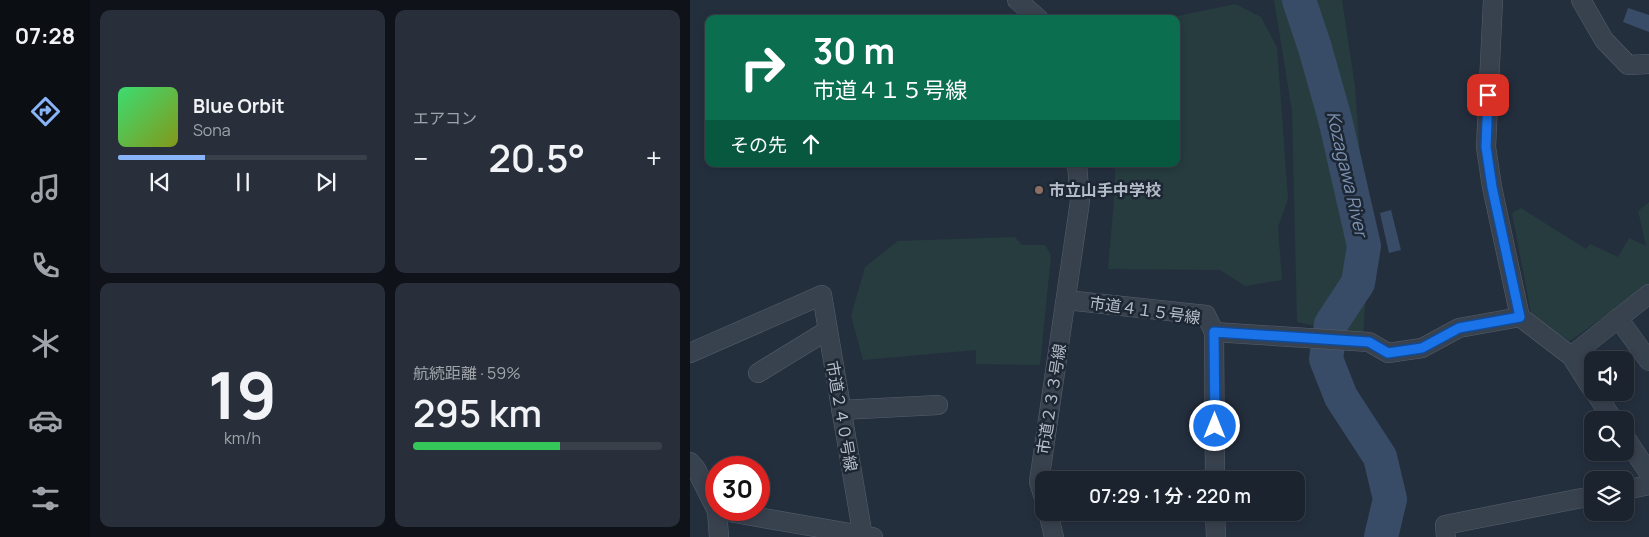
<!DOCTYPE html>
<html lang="ja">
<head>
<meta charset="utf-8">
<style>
  :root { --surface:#1b232e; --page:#282f3a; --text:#f1f3f6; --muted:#a0a4aa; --line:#39404a; --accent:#8ab4f8 }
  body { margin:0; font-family:Manrope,"Noto Sans JP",sans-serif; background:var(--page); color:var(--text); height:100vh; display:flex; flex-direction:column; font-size:19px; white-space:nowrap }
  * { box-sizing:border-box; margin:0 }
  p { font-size:16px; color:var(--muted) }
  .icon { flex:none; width:28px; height:28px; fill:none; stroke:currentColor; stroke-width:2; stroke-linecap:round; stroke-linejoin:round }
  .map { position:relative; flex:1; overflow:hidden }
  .sheet { display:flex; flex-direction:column; gap:10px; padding:10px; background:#0f1319; width:600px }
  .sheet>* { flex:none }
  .hud { position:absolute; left:15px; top:15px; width:475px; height:152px; border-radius:10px; box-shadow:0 2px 8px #0003,0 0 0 1px var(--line); background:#0b6e4f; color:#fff; overflow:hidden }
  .controls { position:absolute; left:894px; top:351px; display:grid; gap:10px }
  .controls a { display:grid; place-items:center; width:50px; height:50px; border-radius:10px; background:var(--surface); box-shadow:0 2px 8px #0003,0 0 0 1px var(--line); font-size:25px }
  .speed { position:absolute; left:15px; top:456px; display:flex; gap:10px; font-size:25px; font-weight:700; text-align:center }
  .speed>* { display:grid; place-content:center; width:65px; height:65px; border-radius:50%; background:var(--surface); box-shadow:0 2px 8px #0003,0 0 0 1px var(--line); line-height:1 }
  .speed .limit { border:8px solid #d22; background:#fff; color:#111 }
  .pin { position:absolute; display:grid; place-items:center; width:42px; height:42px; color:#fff; margin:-21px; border-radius:10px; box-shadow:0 2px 8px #0006 }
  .me { position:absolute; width:55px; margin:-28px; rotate:0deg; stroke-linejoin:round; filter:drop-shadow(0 0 4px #0008) }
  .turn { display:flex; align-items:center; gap:18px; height:105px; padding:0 25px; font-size:22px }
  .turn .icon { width:65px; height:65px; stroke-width:2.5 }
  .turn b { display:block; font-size:35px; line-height:42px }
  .then { display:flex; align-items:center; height:48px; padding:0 25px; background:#0003; gap:10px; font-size:19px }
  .big { font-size:38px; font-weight:600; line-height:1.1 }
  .sheet .widget { flex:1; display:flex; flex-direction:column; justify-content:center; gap:8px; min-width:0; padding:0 18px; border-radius:10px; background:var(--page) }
  .sheet .dial { align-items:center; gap:0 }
  .dial b { font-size:65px; line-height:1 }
  .song { display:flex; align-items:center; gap:15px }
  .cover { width:60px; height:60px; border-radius:8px; background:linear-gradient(135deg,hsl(140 70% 55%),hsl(70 70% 35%)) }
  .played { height:5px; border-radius:2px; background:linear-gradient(90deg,var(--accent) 35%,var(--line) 35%) }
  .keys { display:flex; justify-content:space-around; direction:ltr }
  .heat { display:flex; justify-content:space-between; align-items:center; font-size:28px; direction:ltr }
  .charge { height:8px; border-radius:4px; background:linear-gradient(90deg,#34c759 59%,var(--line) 0) }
  .sheet .tiles { flex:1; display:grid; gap:10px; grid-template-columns:repeat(2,1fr) }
  .trip { position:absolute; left:345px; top:471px; width:270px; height:50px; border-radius:10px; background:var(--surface); box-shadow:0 2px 8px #0003,0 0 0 1px var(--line); font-weight:600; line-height:50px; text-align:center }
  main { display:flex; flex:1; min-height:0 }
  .dock { display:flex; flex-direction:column; width:90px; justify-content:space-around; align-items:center; background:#0b0e12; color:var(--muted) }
  .dock .icon { width:35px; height:35px }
  .dock .on { color:var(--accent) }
  .dock b { font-size:22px; color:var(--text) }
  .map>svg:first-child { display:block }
  .green { fill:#263c3f }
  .water { fill:#394c67 }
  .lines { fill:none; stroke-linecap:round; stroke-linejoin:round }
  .river { stroke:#394c67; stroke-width:34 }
  .street-casing { stroke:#565f6c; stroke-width:20 }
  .street { stroke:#38414e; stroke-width:19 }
  .route-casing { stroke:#114b97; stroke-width:12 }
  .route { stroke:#1a73e8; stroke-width:9 }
  .education-dot { fill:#8d6e63; stroke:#1d2633; stroke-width:2 }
  .labels { text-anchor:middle; stroke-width:5; stroke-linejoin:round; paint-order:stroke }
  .poi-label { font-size:16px; font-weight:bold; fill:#b4bcc9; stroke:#1d2633; text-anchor:start }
  .street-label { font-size:16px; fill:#b4bcc9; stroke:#1d2633 }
  .water-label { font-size:18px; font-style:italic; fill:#7c92b1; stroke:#1d2633 }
</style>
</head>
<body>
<main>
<nav class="dock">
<b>07:28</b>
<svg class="icon on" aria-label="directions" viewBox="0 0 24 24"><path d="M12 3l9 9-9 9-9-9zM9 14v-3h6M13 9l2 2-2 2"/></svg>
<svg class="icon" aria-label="music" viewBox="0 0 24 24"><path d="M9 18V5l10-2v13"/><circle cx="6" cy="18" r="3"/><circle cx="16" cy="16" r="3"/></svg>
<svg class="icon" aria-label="phone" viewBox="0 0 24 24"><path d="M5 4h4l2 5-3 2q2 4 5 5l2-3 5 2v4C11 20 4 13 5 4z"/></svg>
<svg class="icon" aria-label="climate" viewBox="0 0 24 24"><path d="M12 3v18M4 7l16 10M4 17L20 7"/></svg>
<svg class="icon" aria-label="car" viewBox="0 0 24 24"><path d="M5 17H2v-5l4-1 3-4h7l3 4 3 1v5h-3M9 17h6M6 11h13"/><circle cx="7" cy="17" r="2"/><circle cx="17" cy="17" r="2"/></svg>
<svg class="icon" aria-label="filters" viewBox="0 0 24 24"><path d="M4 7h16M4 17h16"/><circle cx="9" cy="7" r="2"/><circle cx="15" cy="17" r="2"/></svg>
</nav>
<section class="sheet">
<div class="tiles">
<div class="widget">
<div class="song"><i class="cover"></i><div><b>Blue Orbit</b><p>Sona</p></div></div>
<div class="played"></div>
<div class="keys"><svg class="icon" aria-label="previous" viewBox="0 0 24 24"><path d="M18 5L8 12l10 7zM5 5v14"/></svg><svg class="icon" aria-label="pause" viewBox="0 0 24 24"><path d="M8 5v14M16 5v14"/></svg><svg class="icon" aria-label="next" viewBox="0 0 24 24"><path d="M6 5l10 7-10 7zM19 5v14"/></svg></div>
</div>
<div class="widget"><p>エアコン</p>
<div class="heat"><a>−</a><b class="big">20.5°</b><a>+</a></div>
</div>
<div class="widget dial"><b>19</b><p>km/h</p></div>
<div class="widget"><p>航続距離 · 59%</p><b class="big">295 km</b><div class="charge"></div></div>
</div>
</section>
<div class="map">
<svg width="959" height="537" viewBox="0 0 959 537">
  <rect width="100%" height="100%" fill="#242f3e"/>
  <path class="green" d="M 584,0 L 652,0 L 665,87 L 678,265 L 673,337 L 607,322 L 602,111 Z
    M 545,4 L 571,17 L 587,47 L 598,199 L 588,227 L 592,280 L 555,286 L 530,270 L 418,269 L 425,188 L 425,164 L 486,164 L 486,19 L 474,19 Z
    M 959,202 L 959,285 L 880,341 L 842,318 L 822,213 L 831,208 L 896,249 L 900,244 L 928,257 L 939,238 L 956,246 L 948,211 Z
    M 325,237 L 332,245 L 355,245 L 361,255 L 350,365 L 286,364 L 286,350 L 173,360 L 161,316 L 175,267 L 208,241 Z"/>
  <path class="water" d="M 938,8 L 959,15 L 959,32 L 933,22 Z
    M 701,210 L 711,250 L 699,253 L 690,213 Z"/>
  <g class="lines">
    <path class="river" d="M 609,0 L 625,48 L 645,119 L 674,246 L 668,283 L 641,324 L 636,359 L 651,397 L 690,457 L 700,499 L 691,537"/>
    <g class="street-casing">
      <path id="street" d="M 327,0 L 349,19
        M 803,0 L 796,147 L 802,187 L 830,317 L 881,356 L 902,389
        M 891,0 L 914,40 L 938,65 L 959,64
        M 376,300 L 516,315 L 524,332 L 679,342 L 698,353 L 732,348 L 769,328 L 830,317
        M 928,318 L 959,361
        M 524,332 L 525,480
        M 0,353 L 132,295 L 173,537
        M 881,356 L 959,294
        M 68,373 L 138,330
        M 905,392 L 923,420
        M 151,410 L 248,405
        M 935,437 L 959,473
        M 0,462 L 6,469 L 26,509
        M 935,490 L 959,485
        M 354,498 L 349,482 L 390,201 L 387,164
        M 27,510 L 183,537
        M 27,510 L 29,537
        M 358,512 L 364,537
        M 525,512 L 526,537
        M 756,537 L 755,525 L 902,496"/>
    </g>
    <use href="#street" class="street"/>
  </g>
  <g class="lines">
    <g class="route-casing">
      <path id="route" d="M 525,426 L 524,332 L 679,342 L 698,353 L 732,348 L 769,328 L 830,317 L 802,187 L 796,147 L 798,95"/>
    </g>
    <use href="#route" class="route"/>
  </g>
  <circle class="education-dot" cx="349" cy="190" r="5"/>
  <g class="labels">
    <g class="poi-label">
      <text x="359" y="196">市立山手中学校</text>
    </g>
    <g class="street-label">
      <text transform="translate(455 310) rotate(8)" y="6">市道４１５号線</text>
      <text transform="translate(361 399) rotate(-81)" y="6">市道２３３号線</text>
      <text transform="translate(152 416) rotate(80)" y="6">市道２４０号線</text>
    </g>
    <g class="water-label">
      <text transform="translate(657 174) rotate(77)" y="6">Kozagawa River</text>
    </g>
  </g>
</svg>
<div class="controls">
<a><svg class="icon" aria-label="sound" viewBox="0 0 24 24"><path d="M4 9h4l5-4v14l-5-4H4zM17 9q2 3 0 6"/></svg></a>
<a><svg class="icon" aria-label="search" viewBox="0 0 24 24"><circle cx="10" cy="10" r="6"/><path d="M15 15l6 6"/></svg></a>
<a><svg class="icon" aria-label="layers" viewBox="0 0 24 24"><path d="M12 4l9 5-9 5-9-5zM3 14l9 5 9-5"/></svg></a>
</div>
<div class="speed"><div class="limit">30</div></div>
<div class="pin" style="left:798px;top:95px;background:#d93025"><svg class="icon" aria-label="arrive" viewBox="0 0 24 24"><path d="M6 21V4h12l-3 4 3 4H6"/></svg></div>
<svg class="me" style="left:525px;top:426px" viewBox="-20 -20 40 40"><circle r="17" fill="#1a73e8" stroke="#fff" stroke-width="3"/><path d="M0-11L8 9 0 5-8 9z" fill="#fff"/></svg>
<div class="trip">07:29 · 1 分 · 220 m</div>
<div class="hud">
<div class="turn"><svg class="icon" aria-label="right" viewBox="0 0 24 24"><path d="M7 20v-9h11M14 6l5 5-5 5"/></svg><div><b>30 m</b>市道４１５号線</div></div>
<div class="then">その先<svg class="icon" aria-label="ahead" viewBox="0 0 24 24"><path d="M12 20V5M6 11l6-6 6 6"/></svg></div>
</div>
</div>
</main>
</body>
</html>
